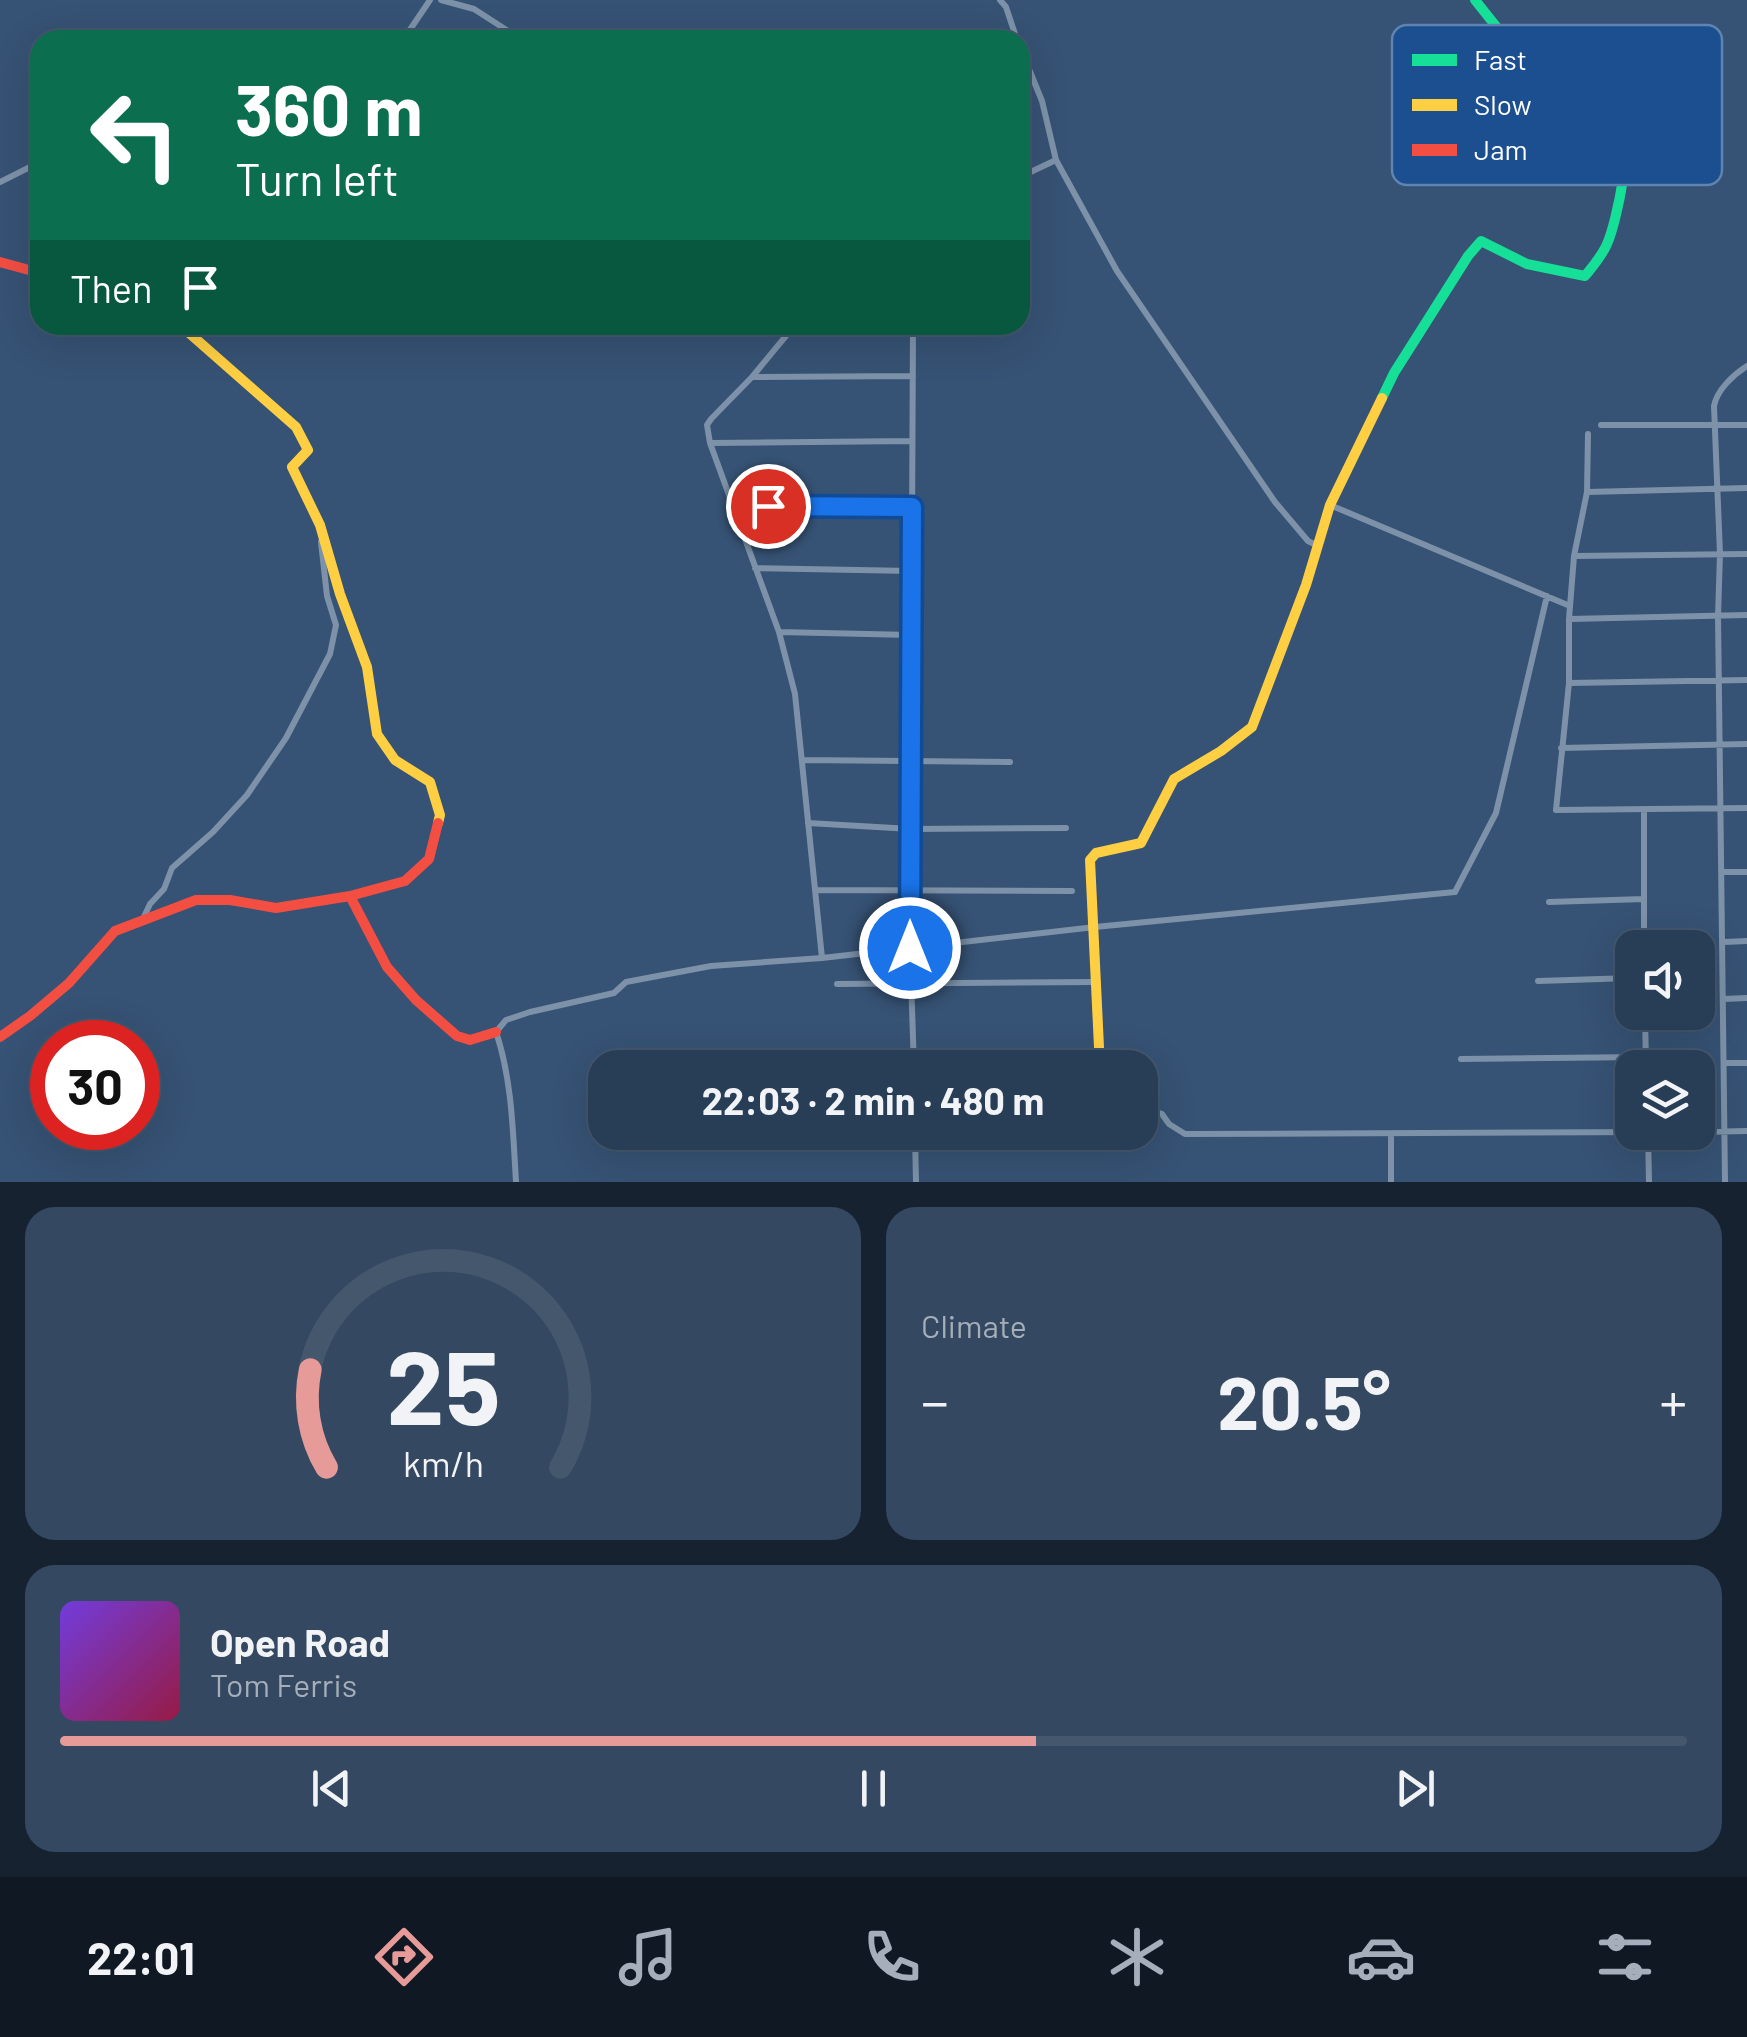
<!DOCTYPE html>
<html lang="en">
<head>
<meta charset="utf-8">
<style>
  :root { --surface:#283e57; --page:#344961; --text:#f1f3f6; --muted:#a5aeba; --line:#44576d; --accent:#e69b98 }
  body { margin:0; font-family:Barlow,sans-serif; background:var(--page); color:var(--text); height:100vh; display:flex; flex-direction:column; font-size:38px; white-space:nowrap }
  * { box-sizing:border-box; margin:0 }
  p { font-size:32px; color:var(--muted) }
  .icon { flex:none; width:55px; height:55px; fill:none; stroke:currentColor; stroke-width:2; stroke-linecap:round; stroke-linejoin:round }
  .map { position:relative; height:1182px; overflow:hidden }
  .drawer { display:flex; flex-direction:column; gap:25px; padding:25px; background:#162230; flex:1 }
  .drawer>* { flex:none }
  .banner { position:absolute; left:30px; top:30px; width:1000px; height:305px; border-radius:30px; box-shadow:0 10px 40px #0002,0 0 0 2px var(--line); background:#0b6e4f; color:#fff; overflow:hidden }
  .fabs { position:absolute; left:1615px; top:930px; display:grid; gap:20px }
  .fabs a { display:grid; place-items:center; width:100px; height:100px; border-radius:20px; background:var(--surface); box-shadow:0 10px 40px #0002,0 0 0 2px var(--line); font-size:50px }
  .speed { position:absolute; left:30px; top:1020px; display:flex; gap:20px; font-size:50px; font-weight:700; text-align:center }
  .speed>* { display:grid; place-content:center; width:130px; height:130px; border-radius:50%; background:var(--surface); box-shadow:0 10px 40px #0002,0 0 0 2px var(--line); line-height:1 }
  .speed .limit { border:15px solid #d22; background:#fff; color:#111 }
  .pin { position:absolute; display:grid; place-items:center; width:85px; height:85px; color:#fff; margin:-42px; border:5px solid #fff; border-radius:50%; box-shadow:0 2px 10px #0007 }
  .me { position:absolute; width:110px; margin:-55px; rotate:0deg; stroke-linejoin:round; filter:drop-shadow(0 0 8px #0008) }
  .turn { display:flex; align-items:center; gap:35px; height:210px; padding:0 40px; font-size:45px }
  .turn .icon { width:130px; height:130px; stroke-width:2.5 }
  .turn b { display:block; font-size:70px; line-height:85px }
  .then { display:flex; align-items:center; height:95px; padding:0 40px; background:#0003; gap:20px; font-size:38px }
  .big { font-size:75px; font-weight:700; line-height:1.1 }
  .drawer .card { flex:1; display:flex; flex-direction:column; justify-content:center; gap:15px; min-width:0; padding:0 35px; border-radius:30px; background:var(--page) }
  .drawer .dial { align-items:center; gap:0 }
  .dial svg { height:260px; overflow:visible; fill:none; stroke:var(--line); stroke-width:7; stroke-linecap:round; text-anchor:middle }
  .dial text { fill:var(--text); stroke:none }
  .song { display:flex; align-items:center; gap:30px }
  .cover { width:120px; height:120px; border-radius:15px; background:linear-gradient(135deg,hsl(260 70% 55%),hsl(340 70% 35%)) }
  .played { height:10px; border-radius:5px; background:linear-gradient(90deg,var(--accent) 60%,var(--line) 60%) }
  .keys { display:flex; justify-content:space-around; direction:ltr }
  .heat { display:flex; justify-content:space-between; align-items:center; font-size:55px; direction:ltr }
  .drawer .tiles { flex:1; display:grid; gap:25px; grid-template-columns:1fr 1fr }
  .card:last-child { grid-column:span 2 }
  .trip { position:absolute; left:588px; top:1050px; width:570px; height:100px; border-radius:30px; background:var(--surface); box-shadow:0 10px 40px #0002,0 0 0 2px var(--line); font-weight:700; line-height:100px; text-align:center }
  .dock { display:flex; height:160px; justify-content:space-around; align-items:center; background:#101923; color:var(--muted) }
  .dock .icon { width:70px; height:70px }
  .dock .selected { color:var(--accent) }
  .dock b { font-size:45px; color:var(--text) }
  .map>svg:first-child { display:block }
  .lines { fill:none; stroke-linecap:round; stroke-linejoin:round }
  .street { stroke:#7d92a8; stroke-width:6 }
  .fast { stroke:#16e098; stroke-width:10 }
  .slow { stroke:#ffcf43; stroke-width:10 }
  .jam { stroke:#f24e42; stroke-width:10 }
  .route-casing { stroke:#114b97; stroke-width:25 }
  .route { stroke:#1a73e8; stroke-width:18 }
  .key { fill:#1b4f8f; stroke:#5f84b1; stroke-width:2.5 }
  .key-label { font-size:28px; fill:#fff }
</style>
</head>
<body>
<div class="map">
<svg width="1747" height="1182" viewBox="0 0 1747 1182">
  <rect width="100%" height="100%" fill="#365274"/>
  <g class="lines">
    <path class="street" d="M 441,0 L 474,9 L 522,40
      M 1000,0 L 1006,7 L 1017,40
      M 403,40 L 430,0
      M 1020,47 L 1042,101 L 1056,160 L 1117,271 L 1275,502 L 1308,541 L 1318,546
      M 1020,177 L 1056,160
      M 0,182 L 40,162
      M 795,325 L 752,377 L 711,419 L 707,425 L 710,443 L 779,632 L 795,694 L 822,958
      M 913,325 L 910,948 L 914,1068
      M 753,377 L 913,376
      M 1601,425 L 1747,425
      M 1588,434 L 1587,492 L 1574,556 L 1569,619 L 1569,683 L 1556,810 L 1747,808
      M 710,443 L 912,441
      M 1587,492 L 1747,488
      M 1330,505 L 1570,606
      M 732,506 L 912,507
      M 1574,556 L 1747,554
      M 755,568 L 912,571
      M 1569,619 L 1747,615
      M 779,632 L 911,635
      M 1569,683 L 1747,680
      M 1561,748 L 1747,744
      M 802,760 L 1010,762
      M 1644,809 L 1644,948
      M 808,823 L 911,829 L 1066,828
      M 1722,872 L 1747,872
      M 815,890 L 1072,891
      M 1549,902 L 1644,899
      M 142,921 L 150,904 L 164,889 L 172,868 L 213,832 L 247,795 L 286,738 L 330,654 L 336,625 L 327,596 L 321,542
      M 1724,942 L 1747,941
      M 1538,981 L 1632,978
      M 837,984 L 1096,982
      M 1723,999 L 1747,998
      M 1645,1012 L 1646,1068
      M 1461,1059 L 1645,1057
      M 852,1063 L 1100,1061
      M 1724,1063 L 1747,1063
      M 1140,1115 L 1151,1111 L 1162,1114 L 1169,1124 L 1185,1134 L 1663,1132
      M 1648,1132 L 1649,1182
      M 1698,1132 L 1747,1131
      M 915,1134 L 916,1182
      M 915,1136 L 1094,1136 L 1101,1132
      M 516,1182 C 513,1133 512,1079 496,1032 L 506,1020 L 530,1012 L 614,993 L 626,982 L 711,966 L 822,958 L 1095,927 L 1455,892 L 1496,813 L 1547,596
      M 1391,1182 L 1391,1135
      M 1725,1182 L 1718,616 L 1720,554 L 1714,406 C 1717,390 1733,375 1747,366"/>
    <path class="fast" d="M 1382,398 L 1394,373 L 1468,256 L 1481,241 L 1527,264 L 1585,276 C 1593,266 1602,256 1607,244 C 1617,222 1635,134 1622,115 C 1612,100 1593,92 1578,84 L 1558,104 L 1475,0"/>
    <path class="slow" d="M 180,325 L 296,427 L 308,450 L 292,467 L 320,525 L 340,594 L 367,667 L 377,734 L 395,760 L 430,782 L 440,815 L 438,823
      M 1100,1068 L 1090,860 L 1096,853 L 1141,843 L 1174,779 L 1221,751 L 1252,727 L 1306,585 L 1330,505 L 1382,398"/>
    <path class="jam" d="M 0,262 L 40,273
      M 350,896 L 405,881 L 429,859 L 438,823
      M 0,1037 L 30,1016 L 69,983 L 115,931 L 196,900 L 230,900 L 276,908 L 350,896 L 387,967 L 416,1000 L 457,1036 L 470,1040 L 496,1032"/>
  </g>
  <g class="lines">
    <g class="route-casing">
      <path id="route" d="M 768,506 L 912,507 L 910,948"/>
    </g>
    <use href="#route" class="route"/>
  </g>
  <rect x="1392" y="25" width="330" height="160" rx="15" class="key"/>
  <rect x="1412" y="54" width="45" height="12" fill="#16e098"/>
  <rect x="1412" y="99" width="45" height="12" fill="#ffcf43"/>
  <rect x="1412" y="144" width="45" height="12" fill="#f24e42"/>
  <g class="key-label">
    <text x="1474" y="70">Fast</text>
    <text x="1474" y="115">Slow</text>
    <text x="1474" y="160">Jam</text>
  </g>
</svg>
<div class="fabs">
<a><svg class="icon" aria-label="sound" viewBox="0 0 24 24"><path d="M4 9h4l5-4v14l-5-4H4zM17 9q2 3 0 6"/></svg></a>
<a><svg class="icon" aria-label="layers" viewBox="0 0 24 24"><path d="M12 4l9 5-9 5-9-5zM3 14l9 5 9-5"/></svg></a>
</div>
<div class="speed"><div class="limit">30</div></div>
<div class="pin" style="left:768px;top:506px;background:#d93025"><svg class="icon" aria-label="arrive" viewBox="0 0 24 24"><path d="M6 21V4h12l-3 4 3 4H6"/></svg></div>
<svg class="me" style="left:910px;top:948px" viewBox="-20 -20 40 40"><circle r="17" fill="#1a73e8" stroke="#fff" stroke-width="3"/><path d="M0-11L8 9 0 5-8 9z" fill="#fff"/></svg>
<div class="trip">22:03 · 2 min · 480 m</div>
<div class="banner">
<div class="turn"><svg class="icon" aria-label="left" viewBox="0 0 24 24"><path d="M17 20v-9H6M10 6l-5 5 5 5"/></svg><div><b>360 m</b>Turn left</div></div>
<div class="then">Then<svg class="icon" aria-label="arrive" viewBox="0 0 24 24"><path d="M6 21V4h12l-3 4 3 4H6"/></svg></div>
</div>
</div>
<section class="drawer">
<div class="tiles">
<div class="card dial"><svg viewBox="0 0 100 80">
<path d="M14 69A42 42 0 1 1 86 69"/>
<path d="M14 69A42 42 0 0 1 9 39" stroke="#e69b98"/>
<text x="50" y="56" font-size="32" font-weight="700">25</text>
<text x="50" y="72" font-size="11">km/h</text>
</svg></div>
<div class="card"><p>Climate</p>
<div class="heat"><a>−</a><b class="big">20.5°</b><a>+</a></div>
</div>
<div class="card">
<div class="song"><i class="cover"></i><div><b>Open Road</b><p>Tom Ferris</p></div></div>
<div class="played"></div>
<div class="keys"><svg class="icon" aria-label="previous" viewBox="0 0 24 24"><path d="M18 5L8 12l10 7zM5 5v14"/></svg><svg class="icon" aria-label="pause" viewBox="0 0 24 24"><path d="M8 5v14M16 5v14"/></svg><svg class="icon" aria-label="next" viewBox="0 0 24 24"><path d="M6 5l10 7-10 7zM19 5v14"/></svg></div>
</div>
</div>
</section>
<nav class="dock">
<b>22:01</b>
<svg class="icon selected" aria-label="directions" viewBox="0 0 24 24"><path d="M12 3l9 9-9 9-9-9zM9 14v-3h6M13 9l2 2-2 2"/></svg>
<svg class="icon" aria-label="music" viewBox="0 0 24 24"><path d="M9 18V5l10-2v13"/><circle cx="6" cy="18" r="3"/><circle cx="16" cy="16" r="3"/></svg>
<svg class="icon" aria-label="phone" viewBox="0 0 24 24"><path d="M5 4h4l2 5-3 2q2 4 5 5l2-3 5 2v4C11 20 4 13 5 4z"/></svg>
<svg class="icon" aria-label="climate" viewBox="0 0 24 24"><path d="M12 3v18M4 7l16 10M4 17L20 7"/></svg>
<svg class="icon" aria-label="car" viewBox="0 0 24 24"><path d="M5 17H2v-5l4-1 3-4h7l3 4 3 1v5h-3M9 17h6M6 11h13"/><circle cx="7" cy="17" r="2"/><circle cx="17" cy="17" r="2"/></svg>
<svg class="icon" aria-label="filters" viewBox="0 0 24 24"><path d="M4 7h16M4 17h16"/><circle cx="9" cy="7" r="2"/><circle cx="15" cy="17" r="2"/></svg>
</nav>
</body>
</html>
